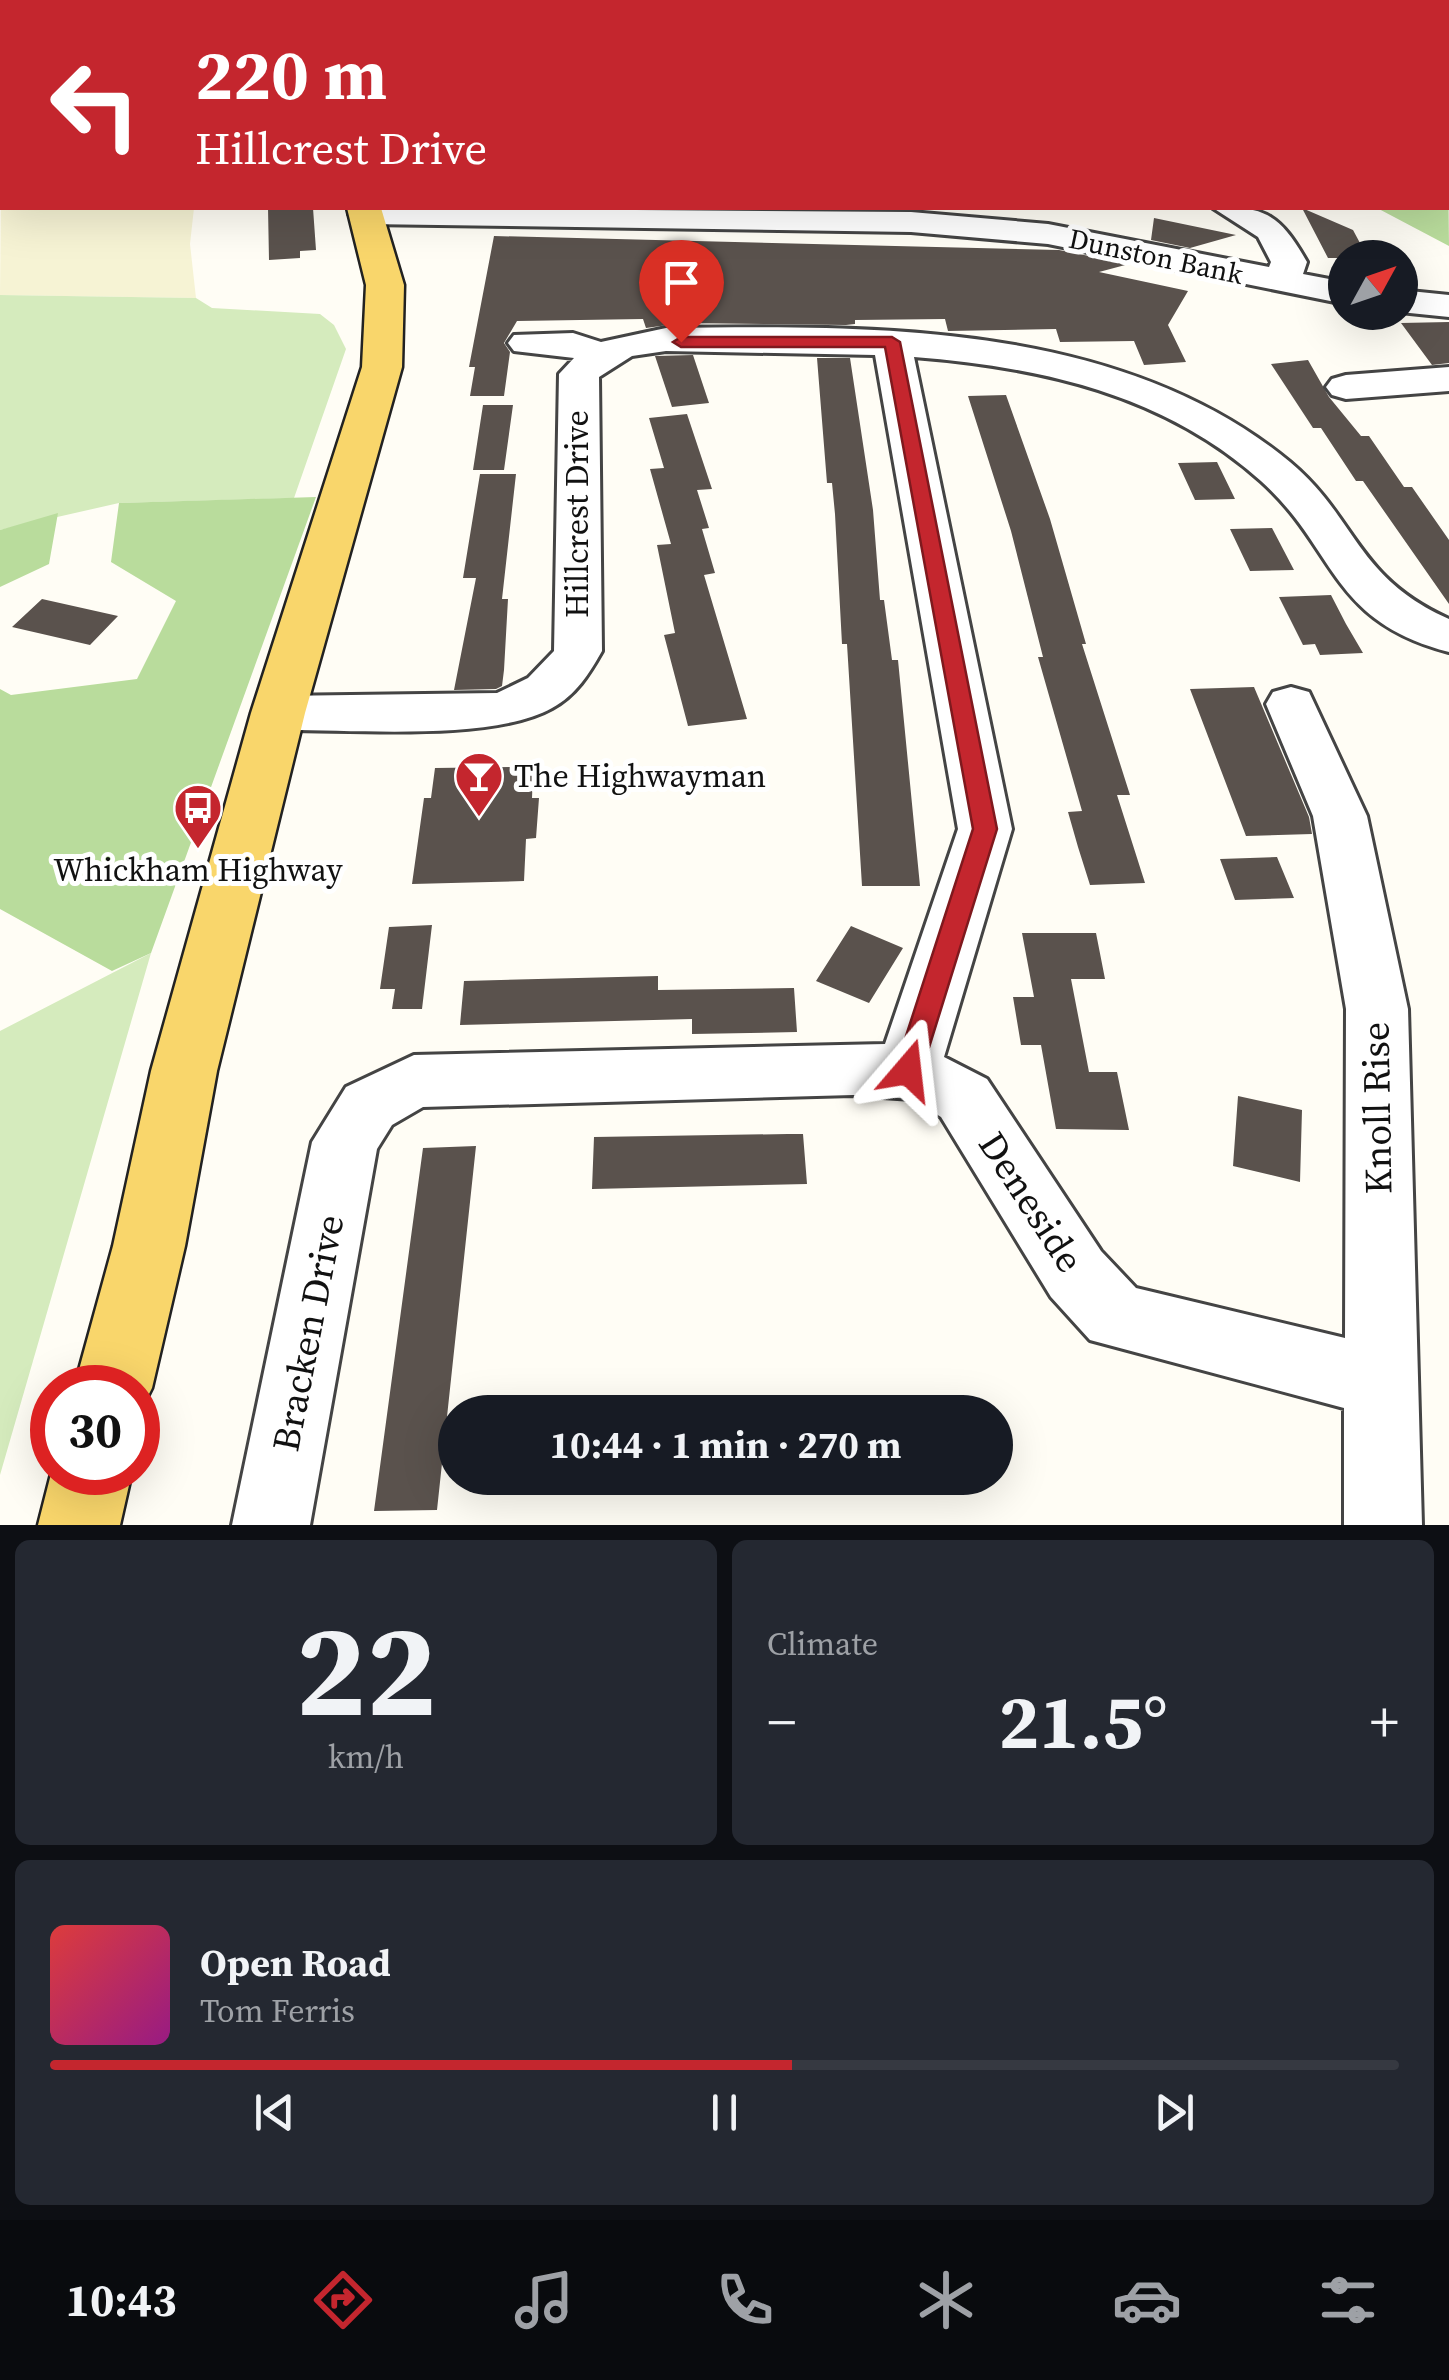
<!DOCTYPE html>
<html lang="en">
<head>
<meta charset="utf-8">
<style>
  :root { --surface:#171b24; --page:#242831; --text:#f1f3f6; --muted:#9ea1a6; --line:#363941; --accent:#c4262e }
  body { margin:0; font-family:"Source Serif 4",serif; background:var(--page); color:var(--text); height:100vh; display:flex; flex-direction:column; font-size:38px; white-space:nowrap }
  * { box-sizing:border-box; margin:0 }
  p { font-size:32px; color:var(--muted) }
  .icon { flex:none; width:55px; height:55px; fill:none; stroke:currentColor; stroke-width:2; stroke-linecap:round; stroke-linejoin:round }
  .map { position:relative; height:1525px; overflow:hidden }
  .sheet { display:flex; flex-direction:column; gap:15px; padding:15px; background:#0d0f14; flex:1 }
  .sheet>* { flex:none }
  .guide { position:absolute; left:0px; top:0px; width:1450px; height:210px; box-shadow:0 10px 40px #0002; background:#c4262e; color:#fff; overflow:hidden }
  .needle { width:65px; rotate:50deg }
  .tools { position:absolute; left:1328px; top:240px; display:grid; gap:20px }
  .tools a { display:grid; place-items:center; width:90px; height:90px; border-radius:50%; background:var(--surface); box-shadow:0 10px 40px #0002; font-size:50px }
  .speed { position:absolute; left:30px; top:1365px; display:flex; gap:20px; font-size:50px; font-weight:700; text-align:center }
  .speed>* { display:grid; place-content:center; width:130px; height:130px; border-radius:50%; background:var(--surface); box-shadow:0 10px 40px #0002; line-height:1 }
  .speed .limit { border:15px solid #d22; background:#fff; color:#111 }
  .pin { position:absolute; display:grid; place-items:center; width:85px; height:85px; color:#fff; margin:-102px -42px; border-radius:50% 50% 50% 0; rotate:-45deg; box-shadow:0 0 10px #0007 }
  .pin .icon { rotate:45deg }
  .me { position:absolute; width:110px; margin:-55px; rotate:17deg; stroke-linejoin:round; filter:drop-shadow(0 0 8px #0008) }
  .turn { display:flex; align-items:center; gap:35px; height:210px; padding:0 30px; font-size:45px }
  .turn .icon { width:130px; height:130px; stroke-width:2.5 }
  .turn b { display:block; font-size:70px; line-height:85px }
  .big { font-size:75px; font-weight:700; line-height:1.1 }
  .sheet .widget { flex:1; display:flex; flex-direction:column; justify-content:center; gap:15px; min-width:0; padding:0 35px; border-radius:15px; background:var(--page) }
  .sheet .dial { align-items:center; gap:0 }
  .dial b { font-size:130px; line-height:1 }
  .song { display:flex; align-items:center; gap:30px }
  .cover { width:120px; height:120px; border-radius:15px; background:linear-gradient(135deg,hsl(0 70% 55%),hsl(310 70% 35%)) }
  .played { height:10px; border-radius:5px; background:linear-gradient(90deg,var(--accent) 55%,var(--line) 55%) }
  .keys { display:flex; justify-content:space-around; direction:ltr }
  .heat { display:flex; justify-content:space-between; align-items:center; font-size:55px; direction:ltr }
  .sheet .tiles { flex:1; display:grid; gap:15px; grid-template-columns:1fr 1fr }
  .widget:last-child { grid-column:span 2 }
  .trip { position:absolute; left:438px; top:1395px; width:575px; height:100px; border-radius:50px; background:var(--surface); box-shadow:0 10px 40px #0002; font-weight:700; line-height:100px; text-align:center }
  .tabs { display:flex; height:160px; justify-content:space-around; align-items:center; background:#090b0e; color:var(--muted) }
  .tabs .icon { width:70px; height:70px }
  .tabs .current { color:var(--accent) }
  .tabs b { font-size:45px; color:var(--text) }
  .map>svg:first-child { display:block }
  .farmland { fill:#f6f3d4 }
  .green { fill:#d5ebbd }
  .forest { fill:#b9dc9c }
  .building { fill:#5a524d }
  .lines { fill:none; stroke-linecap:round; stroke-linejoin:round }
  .minor-casing { stroke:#444; stroke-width:6 }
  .major-casing { stroke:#222; stroke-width:5 }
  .minor { fill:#fff; fill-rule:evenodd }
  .major { fill:#f9d66b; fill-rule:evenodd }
  .route { fill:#c4262e; stroke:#7f191e; stroke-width:2.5 }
  .labels { text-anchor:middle; stroke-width:10; stroke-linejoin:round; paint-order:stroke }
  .far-street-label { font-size:28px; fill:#111; stroke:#fff }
  .street-label { font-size:32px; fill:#111; stroke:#fff }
  .poi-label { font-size:32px; fill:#111; stroke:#fff; text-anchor:start }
  .near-street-label { font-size:38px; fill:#111; stroke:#fff }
</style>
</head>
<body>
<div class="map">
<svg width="1449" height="1525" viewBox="0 0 1449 1525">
  <rect width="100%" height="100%" fill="#fffdf5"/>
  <path class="farmland" d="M 2,82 L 2,208 L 194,208 L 190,244 L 196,298 L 0,295 Z"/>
  <path class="green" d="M 0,295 L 196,298 L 212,308 L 320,314 L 334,325 L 346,349 L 294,498 L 119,503 L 0,530 Z
    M 151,953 L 0,1475 L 0,1031 Z"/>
  <path class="forest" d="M 1448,167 L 1449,246 L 1377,208 L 1448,208 Z
    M 316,497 L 151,953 L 112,971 L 0,909 L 0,689 L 11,695 L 137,679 L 176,601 L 111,562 L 119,503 Z
    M 58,513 L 49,564 L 0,587 L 0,530 Z"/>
  <path class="building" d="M 268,208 L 313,208 L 316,250 L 300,251 L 300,258 L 269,260 Z
    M 1302,208 L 1353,230 L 1368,258 L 1328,258 Z
    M 1154,218 L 1236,235 L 1190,248 L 1151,240 Z
    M 494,236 L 1059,250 L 1129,264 L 1099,272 L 1188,291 L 1168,325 L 1186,362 L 1144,365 L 1134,341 L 1060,342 L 1056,329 L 948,331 L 945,319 L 855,320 L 855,324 L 846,325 L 682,323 L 646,328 L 643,319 L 517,321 L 504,343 L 510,352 L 504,396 L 470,396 L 475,367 L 469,367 Z
    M 1449,322 L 1449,363 L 1432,365 L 1401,323 Z
    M 693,355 L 709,403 L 672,407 L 655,356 Z
    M 817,358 L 850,358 L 873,510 L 880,600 L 884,600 L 892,660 L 898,660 L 920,886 L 862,886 L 847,644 L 842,644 L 835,514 L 832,483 L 827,483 Z
    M 1308,360 L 1329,397 L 1361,436 L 1369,436 L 1404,487 L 1412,487 L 1449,540 L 1449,604 L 1363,481 L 1356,481 L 1321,428 L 1313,428 L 1271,364 Z
    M 1006,395 L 1050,519 L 1086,644 L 1082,644 L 1130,795 L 1117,795 L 1145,883 L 1090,885 L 1078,847 L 1068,812 L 1082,811 L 1038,657 L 1043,657 L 1011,531 L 968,396 Z
    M 483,405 L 513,405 L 504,470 L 473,470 Z
    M 687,414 L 712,489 L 697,490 L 709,528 L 702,529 L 715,573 L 704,575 L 747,719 L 688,726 L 664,635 L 675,633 L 657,545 L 671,544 L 650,469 L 664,468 L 649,418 Z
    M 1217,462 L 1235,499 L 1195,500 L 1178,463 Z
    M 480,474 L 516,474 L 502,599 L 508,599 L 504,670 L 502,686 L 496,689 L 454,690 L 476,578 L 463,578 Z
    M 1272,528 L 1294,570 L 1250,571 L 1230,529 Z
    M 1331,595 L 1346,624 L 1363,653 L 1320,655 L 1315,644 L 1303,645 L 1279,597 Z
    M 42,599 L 118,616 L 90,645 L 12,627 Z
    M 1254,687 L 1309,817 L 1312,834 L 1246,836 L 1190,689 Z
    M 510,767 L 510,772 L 533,771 L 532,798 L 539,798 L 536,838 L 526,839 L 524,881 L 412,884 L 424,798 L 431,798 L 435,768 Z
    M 1277,857 L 1294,898 L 1235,900 L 1220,859 Z
    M 432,925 L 422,1009 L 392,1009 L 395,989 L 380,989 L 389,927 Z
    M 851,926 L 903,948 L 869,1003 L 816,981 Z
    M 1022,933 L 1096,933 L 1105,979 L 1071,979 L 1089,1072 L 1117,1072 L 1129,1130 L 1056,1129 L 1041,1045 L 1021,1045 L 1013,997 L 1034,997 Z
    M 658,976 L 658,990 L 794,988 L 797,1032 L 692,1034 L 692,1019 L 460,1025 L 464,981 Z
    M 1238,1096 L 1302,1110 L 1300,1182 L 1233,1166 Z
    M 788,1134 L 803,1134 L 807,1184 L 592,1189 L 594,1137 Z
    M 476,1146 L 437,1510 L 374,1511 L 423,1148 Z"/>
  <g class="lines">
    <g class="minor-casing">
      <path id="minor" d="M 354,208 L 911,212 L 1048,224 L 1269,267 L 1271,262 L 1258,237 L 1213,208 C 1267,205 1281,217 1307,262 L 1303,274 L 1345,282 L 1345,304 L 1048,244 L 911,232 L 366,224 L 354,221 L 349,214 Z
        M 1400,290 L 1449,295 L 1449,317 L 1400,312 Z
        M 666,328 C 874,325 1121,322 1290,462 C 1357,518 1355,577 1449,619 L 1449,652 C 1329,621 1337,549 1261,481 C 1164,394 1040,367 914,357 L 1012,829 L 944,1057 L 987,1079 L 1101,1251 L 1136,1288 L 1345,1338 L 1346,1009 L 1313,816 L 1266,704 L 1273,692 L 1291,687 L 1309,692 L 1367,816 L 1408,1009 L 1422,1525 L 1344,1525 L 1344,1408 L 1090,1340 L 1051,1297 L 941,1117 L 912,1099 L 853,1095 L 423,1107 L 392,1125 L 377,1149 L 310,1525 L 232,1525 L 312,1142 L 346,1087 L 414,1055 L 885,1044 L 958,829 L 875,355 L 666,351 L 632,356 L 599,377 L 602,651 C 589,674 576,695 552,708 C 492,742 350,729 278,730 L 260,725 L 253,713 L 260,701 L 278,696 L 497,693 L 528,678 L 554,651 L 559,374 L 574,358 L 514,351 L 508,343 L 514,335 L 573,333 L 601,342 Z
        M 1449,367 L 1449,391 L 1346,399 L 1332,395 L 1326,387 L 1332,379 L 1346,375 Z"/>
    </g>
    <g class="major-casing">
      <path id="major" d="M 237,0 L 265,0 L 267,2 L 239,2 Z
        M 347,208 L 381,208 L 404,285 L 402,367 L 305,713 L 217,1071 L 185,1246 L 152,1388 L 138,1416 L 138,1388 L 74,1388 L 113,1246 L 151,1071 L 251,713 L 362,367 L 366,285 Z
        M 52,1470 L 132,1472 L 120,1525 L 38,1525 Z"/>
    </g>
    <use href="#minor" class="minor"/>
    <use href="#major" class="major"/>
  </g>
  <path class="route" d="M 892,337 L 900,342 L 997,829 L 922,1070 L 918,1078 L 899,1078 L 895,1070 L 973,829 L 885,347 L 681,347 L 673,342 L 681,337 Z"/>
  <defs>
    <g id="bar-pin" transform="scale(2.5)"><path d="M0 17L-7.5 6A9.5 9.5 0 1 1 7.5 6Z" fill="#c4262e" stroke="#fff"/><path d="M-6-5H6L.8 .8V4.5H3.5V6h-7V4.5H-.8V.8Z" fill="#fff"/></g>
    <g id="bus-pin" transform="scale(2.5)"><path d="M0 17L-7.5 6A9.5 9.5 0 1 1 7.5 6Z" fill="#c4262e" stroke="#fff"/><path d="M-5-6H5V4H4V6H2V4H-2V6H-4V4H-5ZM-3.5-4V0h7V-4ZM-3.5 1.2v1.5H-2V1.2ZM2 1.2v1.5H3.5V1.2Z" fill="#fff"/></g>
  </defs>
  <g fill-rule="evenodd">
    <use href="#bar-pin" x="479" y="776"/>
    <use href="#bus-pin" x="198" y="808"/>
  </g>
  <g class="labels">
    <g class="far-street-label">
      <text transform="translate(1156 256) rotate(12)" y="10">Dunston Bank</text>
    </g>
    <g class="street-label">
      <text transform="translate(577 514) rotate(-90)" y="11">Hillcrest Drive</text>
    </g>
    <g class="poi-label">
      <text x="514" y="787">The Highwayman</text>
      <text x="198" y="881" text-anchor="middle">Whickham Highway</text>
    </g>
    <g class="near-street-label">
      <text transform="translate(1377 1108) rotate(-91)" y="13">Knoll Rise</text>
      <text transform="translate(1031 1202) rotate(57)" y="13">Deneside</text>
      <text transform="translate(308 1333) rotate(-79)" y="13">Bracken Drive</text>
    </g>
  </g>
</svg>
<div class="tools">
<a><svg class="needle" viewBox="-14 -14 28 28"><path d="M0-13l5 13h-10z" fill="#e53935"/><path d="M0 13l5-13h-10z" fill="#9ea1a6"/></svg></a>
</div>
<div class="speed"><div class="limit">30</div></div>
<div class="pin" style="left:681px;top:342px;background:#d93025"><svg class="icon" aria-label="arrive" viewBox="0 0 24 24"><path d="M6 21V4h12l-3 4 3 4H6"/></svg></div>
<svg class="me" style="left:908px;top:1070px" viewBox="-20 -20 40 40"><path d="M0-17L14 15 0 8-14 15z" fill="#c4262e" stroke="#fff" stroke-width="4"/></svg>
<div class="trip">10:44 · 1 min · 270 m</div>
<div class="guide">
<div class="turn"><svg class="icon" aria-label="left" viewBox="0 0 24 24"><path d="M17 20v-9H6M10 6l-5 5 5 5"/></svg><div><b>220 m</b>Hillcrest Drive</div></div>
</div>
</div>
<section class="sheet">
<div class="tiles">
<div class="widget dial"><b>22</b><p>km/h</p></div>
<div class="widget"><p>Climate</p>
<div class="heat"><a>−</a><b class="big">21.5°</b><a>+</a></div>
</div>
<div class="widget">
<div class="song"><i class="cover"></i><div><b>Open Road</b><p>Tom Ferris</p></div></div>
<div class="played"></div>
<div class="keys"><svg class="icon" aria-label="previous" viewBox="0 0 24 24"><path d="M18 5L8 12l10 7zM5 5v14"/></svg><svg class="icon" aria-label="pause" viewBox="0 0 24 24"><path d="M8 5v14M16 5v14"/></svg><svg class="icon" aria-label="next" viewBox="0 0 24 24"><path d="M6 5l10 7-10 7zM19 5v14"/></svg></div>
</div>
</div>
</section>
<nav class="tabs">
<b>10:43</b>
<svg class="icon current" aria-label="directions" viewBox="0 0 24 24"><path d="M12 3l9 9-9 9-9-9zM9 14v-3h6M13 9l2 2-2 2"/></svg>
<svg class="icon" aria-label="music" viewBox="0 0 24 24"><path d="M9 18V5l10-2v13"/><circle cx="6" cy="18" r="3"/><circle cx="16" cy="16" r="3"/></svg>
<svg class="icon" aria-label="phone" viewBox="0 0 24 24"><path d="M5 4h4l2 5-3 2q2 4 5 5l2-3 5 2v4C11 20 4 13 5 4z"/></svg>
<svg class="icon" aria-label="climate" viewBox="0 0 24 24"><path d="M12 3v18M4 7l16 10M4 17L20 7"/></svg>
<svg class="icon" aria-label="car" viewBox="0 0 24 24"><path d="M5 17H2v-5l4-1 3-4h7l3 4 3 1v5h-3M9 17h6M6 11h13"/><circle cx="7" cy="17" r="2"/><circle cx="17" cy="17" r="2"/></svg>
<svg class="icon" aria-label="filters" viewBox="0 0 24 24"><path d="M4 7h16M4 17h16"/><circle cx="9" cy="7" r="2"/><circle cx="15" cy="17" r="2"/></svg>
</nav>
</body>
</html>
